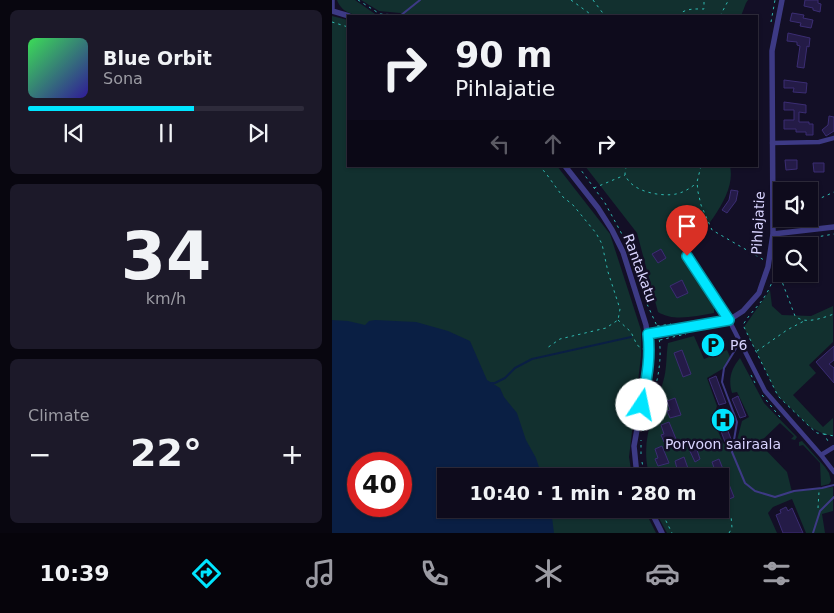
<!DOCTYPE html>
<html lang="en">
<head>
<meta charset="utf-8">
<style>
  :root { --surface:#0e0b1c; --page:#1c1929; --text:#f1f3f6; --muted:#9b9ba3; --line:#2e2b3b; --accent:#00e5ff }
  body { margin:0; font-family:"DejaVu Sans",sans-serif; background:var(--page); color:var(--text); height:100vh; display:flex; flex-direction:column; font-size:19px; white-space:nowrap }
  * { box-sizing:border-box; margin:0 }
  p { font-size:16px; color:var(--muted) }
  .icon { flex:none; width:28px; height:28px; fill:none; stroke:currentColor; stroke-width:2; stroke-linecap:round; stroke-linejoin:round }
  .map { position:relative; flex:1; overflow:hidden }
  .drawer { display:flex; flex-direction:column; gap:10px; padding:10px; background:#08060f; width:332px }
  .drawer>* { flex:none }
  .guide { position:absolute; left:15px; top:15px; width:411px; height:152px; border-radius:0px; box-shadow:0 1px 4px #0004,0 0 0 1px var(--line); background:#0e0b1c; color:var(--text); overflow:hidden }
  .buttons { position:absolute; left:441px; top:182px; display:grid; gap:10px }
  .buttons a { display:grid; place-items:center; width:45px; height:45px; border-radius:0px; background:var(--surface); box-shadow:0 1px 4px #0004,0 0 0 1px var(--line); font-size:25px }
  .speed { position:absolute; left:15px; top:452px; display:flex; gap:10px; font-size:25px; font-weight:700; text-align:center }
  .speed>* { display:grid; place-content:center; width:65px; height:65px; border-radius:50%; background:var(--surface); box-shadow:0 1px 4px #0004,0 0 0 1px var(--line); line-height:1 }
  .speed .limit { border:8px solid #d22; background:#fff; color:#111 }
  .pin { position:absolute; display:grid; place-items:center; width:42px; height:42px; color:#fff; margin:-51px -21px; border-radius:50% 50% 50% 0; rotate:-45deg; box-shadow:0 0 5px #0007 }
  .pin .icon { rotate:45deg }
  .me { position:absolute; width:55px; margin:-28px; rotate:11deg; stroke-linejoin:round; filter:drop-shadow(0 0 4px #0008) }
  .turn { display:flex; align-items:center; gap:18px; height:105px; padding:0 25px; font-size:22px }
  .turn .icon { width:65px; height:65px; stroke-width:2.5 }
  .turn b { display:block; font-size:35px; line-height:42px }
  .lanes { display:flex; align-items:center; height:48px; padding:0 25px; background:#0003; justify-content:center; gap:25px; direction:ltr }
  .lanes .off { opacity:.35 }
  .big { font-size:38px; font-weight:700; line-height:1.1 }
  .drawer .widget { flex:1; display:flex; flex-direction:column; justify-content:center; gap:8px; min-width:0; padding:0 18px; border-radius:8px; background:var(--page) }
  .drawer .dial { align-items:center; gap:0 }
  .dial b { font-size:65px; line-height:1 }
  .song { display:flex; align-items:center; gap:15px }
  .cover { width:60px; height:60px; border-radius:8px; background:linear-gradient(135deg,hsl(130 70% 55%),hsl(250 70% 35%)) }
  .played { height:5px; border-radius:2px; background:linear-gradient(90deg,var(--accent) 60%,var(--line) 60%) }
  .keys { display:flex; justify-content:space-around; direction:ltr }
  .heat { display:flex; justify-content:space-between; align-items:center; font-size:28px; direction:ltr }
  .trip { position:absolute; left:105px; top:468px; width:292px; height:50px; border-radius:0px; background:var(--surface); box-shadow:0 1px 4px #0004,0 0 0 1px var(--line); font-weight:700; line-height:50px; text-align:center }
  .tabs { display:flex; height:80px; justify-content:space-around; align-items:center; background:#06040b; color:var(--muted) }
  .tabs .icon { width:35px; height:35px }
  .tabs .on { color:var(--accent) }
  .tabs b { font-size:22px; color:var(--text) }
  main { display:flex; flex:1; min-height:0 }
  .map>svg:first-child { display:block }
  .green { fill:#12302f; fill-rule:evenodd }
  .water { fill:#0a1f44; fill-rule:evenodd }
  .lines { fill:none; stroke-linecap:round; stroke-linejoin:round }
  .stream { stroke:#0a1f44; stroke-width:2 }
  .building { fill:#241b47; stroke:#3b2d73 }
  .path { stroke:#2fb8b0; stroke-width:1; stroke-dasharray:2.5 4; stroke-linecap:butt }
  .service { stroke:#3d3a85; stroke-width:2 }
  .minor { stroke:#3d3a85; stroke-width:4.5 }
  .tertiary { stroke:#3d3a85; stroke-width:5.5 }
  .route-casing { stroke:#0095a6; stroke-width:12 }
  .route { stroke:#00e5ff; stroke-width:9 }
  .labels { text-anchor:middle; stroke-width:5; stroke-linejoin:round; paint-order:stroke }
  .street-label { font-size:14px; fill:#d9d4ff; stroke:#130f26 }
  .poi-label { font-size:14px; fill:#d9d4ff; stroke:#130f26; text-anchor:start }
</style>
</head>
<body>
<main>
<section class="drawer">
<div class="widget">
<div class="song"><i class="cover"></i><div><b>Blue Orbit</b><p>Sona</p></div></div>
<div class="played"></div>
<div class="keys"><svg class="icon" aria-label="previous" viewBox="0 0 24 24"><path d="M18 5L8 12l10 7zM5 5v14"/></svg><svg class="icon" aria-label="pause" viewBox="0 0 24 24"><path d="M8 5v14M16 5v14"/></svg><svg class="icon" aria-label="next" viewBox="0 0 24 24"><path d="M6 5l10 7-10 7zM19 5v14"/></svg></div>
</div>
<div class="widget dial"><b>34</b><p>km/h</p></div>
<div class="widget"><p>Climate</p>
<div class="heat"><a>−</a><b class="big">22°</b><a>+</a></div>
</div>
</section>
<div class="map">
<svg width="502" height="533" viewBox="0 0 502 533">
  <rect width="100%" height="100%" fill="#130f26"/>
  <path class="green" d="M 5,0 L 23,0 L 46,16 C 30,16 11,17 5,0 Z
    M 29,0 L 416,0 L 414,3 L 409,16 L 76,16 L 68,13 L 47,11 Z
    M 0,16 L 16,20 L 16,166 L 225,166 L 278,234 L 309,330 L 309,356 L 297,457 L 300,476 L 114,476 L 114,509 L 312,509 L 324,533 L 0,533 ZM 26,464 L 69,464 L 69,506 L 26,506 Z
    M 253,166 L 398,166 C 405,196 369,234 351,255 L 382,307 L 382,313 C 363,316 342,322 326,312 L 305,233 Z
    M 438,290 L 440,306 L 450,315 L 479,316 L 501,306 L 501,342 L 477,365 L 484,373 L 461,395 L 491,427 L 501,418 L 501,436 L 492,434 L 478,427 L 446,396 L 412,327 Z
    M 362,336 L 372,359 L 395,350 L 398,357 L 392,368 L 375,378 L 385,406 L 381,419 L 391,443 L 402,452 L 410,421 L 417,417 L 405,392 L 400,393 C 396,379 399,369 408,358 L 432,403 L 465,437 L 463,440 L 459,439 L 462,436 L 448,423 L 427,443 L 455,472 L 460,492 L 501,487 L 501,511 L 490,514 L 493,533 L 474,533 L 460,499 L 441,507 L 436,513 L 445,533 L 335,533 L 322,509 L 389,509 L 389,476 L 309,476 L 316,470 C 309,438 323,412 331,382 C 335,370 334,355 336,343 Z
    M 470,441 L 493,467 L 497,473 L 499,481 L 497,484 L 489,486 L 488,463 L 471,445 L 467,446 L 467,442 Z"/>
  <path class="water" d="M 0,320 L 16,321 L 33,325 L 37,321 L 43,320 L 84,322 L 116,331 L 138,341 L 155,380 L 168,388 L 172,397 L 185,413 L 194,440 L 204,458 L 210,476 L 114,476 L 114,509 L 219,509 L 222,533 L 0,533 ZM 26,464 L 69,464 L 69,506 L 26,506 Z"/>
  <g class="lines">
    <path class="stream" d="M 159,383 L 163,383 L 173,378 L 183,368 L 200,359 L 299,337"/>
  </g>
  <path class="building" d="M 473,0 L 486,0 L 486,3 L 489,4 L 488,12 L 481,10 L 481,8 L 472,6 Z
    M 460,13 L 472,15 L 471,18 L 481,20 L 479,28 L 468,26 L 469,23 L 458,21 Z
    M 456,33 L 478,38 L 477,47 L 475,46 L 472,68 L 465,67 L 468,46 L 465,45 L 465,42 L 455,41 Z
    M 452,80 L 475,83 L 474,93 L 461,92 L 462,88 L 452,88 Z
    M 452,102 L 474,105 L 474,113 L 467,112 L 467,122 L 477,122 L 477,124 L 481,124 L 481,135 L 474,135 L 474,132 L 464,132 L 464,129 L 452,129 L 452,120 L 462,120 L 462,110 L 452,110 Z
    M 497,116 L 502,117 L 502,131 L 494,136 L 490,130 L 496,125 Z
    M 453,160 L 465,160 L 465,169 L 454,170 Z
    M 481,163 L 492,163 L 492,172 L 482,172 Z
    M 399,190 L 406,191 L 404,201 L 395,213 L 390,210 L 397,200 Z
    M 329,249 L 334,258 L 326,263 L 320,254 Z
    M 350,280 L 356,293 L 345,298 L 338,286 Z
    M 502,346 L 502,360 L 497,364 L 502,368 L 502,383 L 484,362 Z
    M 350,350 L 359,374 L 351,377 L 342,353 Z
    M 384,376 L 394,403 L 387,405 L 377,379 Z
    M 406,396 L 414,416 L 408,418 L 400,399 Z
    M 343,398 L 349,415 L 338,418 L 335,411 L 338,410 L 335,401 Z
    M 390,415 L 399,439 L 393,442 L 384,418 Z
    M 337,422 L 344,439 L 332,442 L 329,435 L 332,434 L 329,425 Z
    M 330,446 L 337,463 L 326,466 L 323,459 L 326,458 L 323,449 Z
    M 364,447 L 368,459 L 363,462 L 357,449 Z
    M 352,457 L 358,474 L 347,476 L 343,461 Z
    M 387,459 L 402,497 L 395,500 L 389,485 L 389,476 L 385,476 L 380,462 Z
    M 454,507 L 456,511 L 460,508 L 471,533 L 451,533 L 444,515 L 449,513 L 448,510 Z"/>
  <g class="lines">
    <path class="path" d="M 26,0 L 48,14 L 66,15
      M 239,0 L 261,16
      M 261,0 L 273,16
      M 346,16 C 352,8 363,9 372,9 L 372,0
      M 388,16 L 396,1
      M 0,22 L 16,27
      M 439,22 L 443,0
      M 206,166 L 213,172 L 231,197 L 241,205 L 264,233 L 270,244 L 276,272 L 288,309 L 286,320 L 274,328 L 228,339 L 215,348
      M 246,166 L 273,203 L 298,249 L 315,304 L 325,326
      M 294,166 C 294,169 293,172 293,174 C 298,192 330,197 344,194 C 353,192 358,188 365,183
      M 369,166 L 365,182 L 366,192 L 369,205 L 380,230 L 432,260
      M 262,188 L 293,175
      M 478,203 L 502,192
      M 452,226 L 454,219
      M 450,240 C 446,259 444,279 433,296 C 426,307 417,314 411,325 L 446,396 L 478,427 L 485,433 L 492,434 L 497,443
      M 444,244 L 502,234
      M 446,271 L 463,316 C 473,325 490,318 502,314
      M 286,320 L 299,332 L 305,345 L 312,350
      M 325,326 L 339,324
      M 328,340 L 354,334
      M 425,351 L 455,330 L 472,321
      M 419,375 L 424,385
      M 430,395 L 448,417
      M 311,431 C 319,401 332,370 327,338
      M 492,434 L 502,436
      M 309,454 L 309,440
      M 310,462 L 313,476
      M 486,508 L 487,492
      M 328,509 L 340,533
      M 397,533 L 400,528 L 399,515"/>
    <path class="service" d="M 68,16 L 88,0
      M 408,342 L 392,368 L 390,382 L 405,422 L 400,452 L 413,483 L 423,491 L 443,497 L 462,491 L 490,488 L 502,485
      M 481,533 L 488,511 L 502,497"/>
    <path class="minor" d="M 440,143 L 487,142 L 502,138
      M 355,256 L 397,320 L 433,391 L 489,455 L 502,472
      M 489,455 L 502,447"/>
    <path class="tertiary" d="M 0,0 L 0,11
      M 0,11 L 17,16
      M 233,166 L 266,208 L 280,230 L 291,252 L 314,325 L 318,358 L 302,446 L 305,476
      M 441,234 L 502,227
      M 316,334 L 397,320 L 411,311 L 427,293 L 429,287 L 436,267 L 441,234 L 440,51 L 450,0
      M 318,509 L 330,533"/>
  </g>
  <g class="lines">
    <g class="route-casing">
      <path id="route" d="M 310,405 C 314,381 319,359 316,334 L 397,320 L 355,256"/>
    </g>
    <use href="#route" class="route"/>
  </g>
  <defs>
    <g id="parking-disc" transform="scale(1.25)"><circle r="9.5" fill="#00e5ff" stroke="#130f26"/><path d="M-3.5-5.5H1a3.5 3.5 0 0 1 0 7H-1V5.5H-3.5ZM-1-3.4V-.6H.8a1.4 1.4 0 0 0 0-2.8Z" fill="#111"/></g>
    <g id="hospital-disc" transform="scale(1.25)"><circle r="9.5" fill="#00e5ff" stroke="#130f26"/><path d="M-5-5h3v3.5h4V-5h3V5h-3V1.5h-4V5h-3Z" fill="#111"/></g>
  </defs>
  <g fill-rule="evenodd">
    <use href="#parking-disc" x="381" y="345"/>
    <use href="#hospital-disc" x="391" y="420"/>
  </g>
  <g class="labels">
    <g class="street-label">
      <text transform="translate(426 223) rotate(-87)" y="5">Pihlajatie</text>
      <text transform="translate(308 268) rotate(70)" y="5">Rantakatu</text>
    </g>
    <g class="poi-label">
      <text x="398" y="350">P6</text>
      <text x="391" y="449" text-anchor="middle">Porvoon sairaala</text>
    </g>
  </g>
</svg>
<div class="buttons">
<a><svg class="icon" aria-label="sound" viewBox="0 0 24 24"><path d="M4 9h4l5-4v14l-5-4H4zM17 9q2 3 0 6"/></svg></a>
<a><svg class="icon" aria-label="search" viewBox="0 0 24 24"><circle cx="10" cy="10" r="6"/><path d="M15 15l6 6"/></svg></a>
</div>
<div class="speed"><div class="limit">40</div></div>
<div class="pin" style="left:355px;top:256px;background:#d93025"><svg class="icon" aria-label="arrive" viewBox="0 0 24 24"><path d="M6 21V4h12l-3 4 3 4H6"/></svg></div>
<svg class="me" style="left:310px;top:405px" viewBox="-20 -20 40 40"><circle r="19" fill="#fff"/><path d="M0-13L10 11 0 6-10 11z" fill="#00e5ff"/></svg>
<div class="trip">10:40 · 1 min · 280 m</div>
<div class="guide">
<div class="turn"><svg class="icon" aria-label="right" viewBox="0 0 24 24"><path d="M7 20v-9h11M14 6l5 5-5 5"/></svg><div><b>90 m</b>Pihlajatie</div></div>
<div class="lanes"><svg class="icon off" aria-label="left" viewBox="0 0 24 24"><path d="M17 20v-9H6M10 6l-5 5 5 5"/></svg><svg class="icon off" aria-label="ahead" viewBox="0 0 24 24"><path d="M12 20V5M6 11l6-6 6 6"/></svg><svg class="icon" aria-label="right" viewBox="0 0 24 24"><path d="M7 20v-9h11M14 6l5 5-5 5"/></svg></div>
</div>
</div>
</main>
<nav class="tabs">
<b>10:39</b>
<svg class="icon on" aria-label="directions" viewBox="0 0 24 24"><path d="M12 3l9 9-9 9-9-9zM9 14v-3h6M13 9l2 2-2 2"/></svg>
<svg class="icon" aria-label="music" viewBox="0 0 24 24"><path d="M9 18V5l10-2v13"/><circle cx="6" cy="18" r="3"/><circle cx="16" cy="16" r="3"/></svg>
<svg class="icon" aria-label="phone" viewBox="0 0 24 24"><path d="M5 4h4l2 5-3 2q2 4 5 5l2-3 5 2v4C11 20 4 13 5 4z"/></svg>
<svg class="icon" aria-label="climate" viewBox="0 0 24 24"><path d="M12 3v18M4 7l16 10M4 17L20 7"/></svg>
<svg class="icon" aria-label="car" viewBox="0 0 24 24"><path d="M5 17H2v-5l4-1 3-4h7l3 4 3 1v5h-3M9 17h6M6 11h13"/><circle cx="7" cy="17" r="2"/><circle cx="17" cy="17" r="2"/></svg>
<svg class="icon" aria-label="filters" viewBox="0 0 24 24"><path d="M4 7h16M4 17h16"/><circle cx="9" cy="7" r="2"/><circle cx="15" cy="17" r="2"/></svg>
</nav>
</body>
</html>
